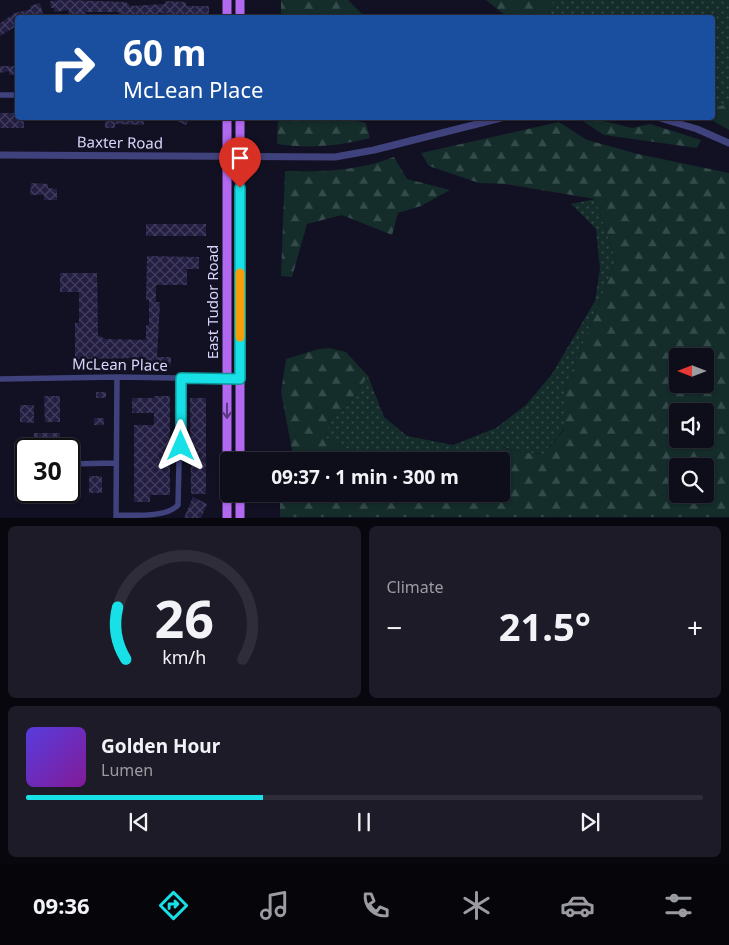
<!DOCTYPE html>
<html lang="en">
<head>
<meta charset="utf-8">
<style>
  :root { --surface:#0e0d1a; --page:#1c1b27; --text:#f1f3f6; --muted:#9b9ca2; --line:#2e2d39; --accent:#17e1e7 }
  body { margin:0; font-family:"Noto Sans",sans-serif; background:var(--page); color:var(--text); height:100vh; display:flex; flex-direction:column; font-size:19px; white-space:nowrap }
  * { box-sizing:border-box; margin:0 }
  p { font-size:16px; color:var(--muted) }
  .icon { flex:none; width:28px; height:28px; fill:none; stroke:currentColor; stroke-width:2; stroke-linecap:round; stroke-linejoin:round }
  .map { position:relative; height:518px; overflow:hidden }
  .drawer { display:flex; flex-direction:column; gap:8px; padding:8px; background:#08070e; flex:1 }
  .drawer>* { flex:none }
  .top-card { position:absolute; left:15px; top:15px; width:700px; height:105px; border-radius:5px; box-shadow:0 1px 4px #0004,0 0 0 1px var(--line); background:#1a4fa0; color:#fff; overflow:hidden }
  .needle { width:32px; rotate:270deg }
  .controls { position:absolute; left:669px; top:348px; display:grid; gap:10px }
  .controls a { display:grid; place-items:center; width:45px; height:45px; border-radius:5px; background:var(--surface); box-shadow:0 1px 4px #0004,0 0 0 1px var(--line); font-size:25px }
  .speed { position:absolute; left:15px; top:438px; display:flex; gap:10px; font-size:25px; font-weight:700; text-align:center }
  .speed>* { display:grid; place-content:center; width:65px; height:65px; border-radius:50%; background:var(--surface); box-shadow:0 1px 4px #0004,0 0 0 1px var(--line); line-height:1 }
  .speed .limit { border:2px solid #111; border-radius:8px; background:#fff; color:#111 }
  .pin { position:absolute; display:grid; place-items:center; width:42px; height:42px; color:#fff; margin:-51px -21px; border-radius:50% 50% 50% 0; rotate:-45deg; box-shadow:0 0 5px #0007 }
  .pin .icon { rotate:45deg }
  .me { position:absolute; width:55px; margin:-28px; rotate:0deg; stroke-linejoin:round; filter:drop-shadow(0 0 4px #0008) }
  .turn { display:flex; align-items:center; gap:18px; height:105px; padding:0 25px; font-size:22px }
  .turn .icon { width:65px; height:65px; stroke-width:2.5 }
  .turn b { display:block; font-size:35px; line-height:42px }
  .big { font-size:38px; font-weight:700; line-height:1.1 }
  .drawer .card { flex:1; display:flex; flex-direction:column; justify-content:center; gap:8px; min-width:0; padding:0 18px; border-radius:8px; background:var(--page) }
  .drawer .dial { align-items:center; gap:0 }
  .dial svg { height:130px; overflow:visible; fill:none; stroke:var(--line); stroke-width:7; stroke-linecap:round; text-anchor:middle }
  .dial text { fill:var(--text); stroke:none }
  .song { display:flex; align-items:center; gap:15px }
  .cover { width:60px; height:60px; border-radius:8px; background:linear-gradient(135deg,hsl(250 70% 55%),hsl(290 70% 35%)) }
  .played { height:5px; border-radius:2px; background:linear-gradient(90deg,var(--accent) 35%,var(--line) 35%) }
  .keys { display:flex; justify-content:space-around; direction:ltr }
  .heat { display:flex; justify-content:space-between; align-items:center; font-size:28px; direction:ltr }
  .drawer .tiles { flex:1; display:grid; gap:8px; grid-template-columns:1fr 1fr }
  .card:last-child { grid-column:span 2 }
  .trip { position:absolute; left:220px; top:452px; width:290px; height:50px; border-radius:5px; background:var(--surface); box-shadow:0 1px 4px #0004,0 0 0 1px var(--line); font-weight:700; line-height:50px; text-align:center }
  .dock { display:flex; height:80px; justify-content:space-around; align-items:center; background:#06050a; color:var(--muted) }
  .dock .icon { width:35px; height:35px }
  .dock .active { color:var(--accent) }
  .dock b { font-size:22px; color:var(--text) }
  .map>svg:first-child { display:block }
  .grass { fill:url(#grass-dots) }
  .forest { fill:url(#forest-firs); fill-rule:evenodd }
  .building { fill:url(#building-cross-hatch) }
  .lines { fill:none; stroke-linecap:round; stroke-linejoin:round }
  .minor { stroke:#40427d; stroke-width:5.5 }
  .tertiary { stroke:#40427d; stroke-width:7 }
  .primary { stroke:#b368f0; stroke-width:9 }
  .oneway { stroke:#5a387f }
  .route-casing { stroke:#0f9296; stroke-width:12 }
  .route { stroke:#17e1e7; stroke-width:9 }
  .slow { stroke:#f59e0b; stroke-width:9 }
  .labels { text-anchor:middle; stroke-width:5; stroke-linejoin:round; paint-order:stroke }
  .street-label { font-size:15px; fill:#d8d6fb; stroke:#121123 }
</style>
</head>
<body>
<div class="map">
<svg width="729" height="518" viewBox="0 0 729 518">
  <defs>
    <pattern id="grass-dots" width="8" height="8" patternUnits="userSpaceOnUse" patternTransform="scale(1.25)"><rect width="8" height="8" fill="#142c2a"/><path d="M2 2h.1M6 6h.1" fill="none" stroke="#354a4a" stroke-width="1.8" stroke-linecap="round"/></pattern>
    <pattern id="forest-firs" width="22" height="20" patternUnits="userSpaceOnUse" patternTransform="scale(1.25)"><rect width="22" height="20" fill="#142c2a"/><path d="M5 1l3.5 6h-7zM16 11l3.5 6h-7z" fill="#354a4a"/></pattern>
    <pattern id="building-cross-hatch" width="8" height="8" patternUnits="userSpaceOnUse" patternTransform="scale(1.25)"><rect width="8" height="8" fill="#231e42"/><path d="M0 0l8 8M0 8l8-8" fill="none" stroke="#423e5e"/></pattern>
  </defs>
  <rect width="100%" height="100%" fill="#121123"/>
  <path class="grass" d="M 553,0 L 729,0 L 729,106 L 724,105 L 713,108 L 712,18 L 548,18 Z
    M 595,199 L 616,260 L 564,391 L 564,429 L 543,454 L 522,452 L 503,447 L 488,461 L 372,461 L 326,438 L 329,419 L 344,410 L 368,376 L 384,417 L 407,436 L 453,445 L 496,428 L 526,405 L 552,374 L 595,301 L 600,269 L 596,229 L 571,204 Z"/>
  <path class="forest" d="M 281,0 L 348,0 L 365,17 L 285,17 L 281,13 Z
    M 486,0 L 553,0 L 548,18 L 507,17 Z
    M 724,105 L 729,106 L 729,130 L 708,118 L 712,118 L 713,108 Z
    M 278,118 L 343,118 L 366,123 L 370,138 C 339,146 309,149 277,144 Z
    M 581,118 L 592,118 L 632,128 L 650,124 L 701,140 L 697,148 L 604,135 L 581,120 Z
    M 559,122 L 587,140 L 638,154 L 729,173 L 729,517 L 280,517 L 280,494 L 501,494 L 501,461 L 488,461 L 502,447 L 522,452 L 543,454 L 564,430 L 564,391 L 616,260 L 595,199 L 505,184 L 479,183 L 429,166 L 421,153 ZM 705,356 L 705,384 L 678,384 L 678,356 ZM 705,411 L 705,439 L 678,439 L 678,411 ZM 705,466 L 705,494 L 678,494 L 678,466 Z
    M 394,157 L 407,179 L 450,190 L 421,206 L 398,213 L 392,235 L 342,215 L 307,224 L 292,277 L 281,276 L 285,171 C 323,172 358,171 394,157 Z
    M 329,348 L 346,352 L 368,376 L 344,410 L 329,419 L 326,438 L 372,461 L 287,461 L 292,450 L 281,392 L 286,359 L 319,349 Z"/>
  <path class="building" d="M 65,0 L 126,2 L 130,6 L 165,4 L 165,1 L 186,2 L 186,6 L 209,6 L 209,16 L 158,13 L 158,16 L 119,17 L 119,12 L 86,12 L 86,15 L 68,15 L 69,10 L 54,12 L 54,8 L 51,8 L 50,1 Z
    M 40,3 L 44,18 L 18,18 L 18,25 L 0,36 L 0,23 L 15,13 L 31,9 L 30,6 Z
    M 0,66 L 18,66 L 18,75 L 9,75 L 9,71 L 0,73 Z
    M 0,113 L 18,113 L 18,118 L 24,118 L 24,128 L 0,128 Z
    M 105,118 L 144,118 L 144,125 L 115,124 L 115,128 L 105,128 Z
    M 171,118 L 189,118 L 186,125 Z
    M 31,183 L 48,184 L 48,188 L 57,189 L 57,200 L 44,200 L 44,195 L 30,195 Z
    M 146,224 L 206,224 L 206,236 L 146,236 Z
    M 147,256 L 199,257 L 199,269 L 187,269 L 187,285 L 156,285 L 156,302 L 160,302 L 157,357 L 171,357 L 171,365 L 146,365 L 146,358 L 75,359 L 75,323 L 79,323 L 79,292 L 60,292 L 60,273 L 97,273 L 98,335 L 105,339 L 146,340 L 146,325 L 149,325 L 149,300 L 146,300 Z
    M 96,392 L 106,392 L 106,398 L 96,398 Z
    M 44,396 L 60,396 L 60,422 L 45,422 Z
    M 154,396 L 170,396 L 170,495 L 150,495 L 150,502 L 134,502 L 134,425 L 154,425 L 154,413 L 132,413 L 132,398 L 154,398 Z
    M 190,398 L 206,398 L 206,494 L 191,494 Z
    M 20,405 L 34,405 L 34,423 L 20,422 Z
    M 94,418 L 104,418 L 104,425 L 94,425 Z
    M 34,433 L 60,433 L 60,445 L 34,445 Z
    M 89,476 L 102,476 L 102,493 L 89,493 Z
    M 193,497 L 207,504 L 201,518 L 184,518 Z"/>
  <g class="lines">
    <path class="minor" d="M 0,95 L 18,95
      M 0,379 L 117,377 L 240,379
      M 69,464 L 115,463
      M 116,515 C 134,515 166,518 178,505 L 181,378
      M 116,517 L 117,377"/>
    <path class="tertiary" d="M 660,118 L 697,129 L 729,143
      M 0,155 L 335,157 L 374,150 L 501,118"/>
    <path class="primary" d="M 240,0 L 240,18
      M 227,18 L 227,0
      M 227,118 L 227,518
      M 240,461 L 240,118
      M 240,494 L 240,518"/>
  </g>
  <defs><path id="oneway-shaft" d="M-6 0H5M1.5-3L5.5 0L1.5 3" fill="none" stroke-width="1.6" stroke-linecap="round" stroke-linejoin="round" transform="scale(1.25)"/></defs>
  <use class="oneway" href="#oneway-shaft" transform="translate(227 411) rotate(90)"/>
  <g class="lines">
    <g class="route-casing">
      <path id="route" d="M 181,446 L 181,378 L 240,379 L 240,188"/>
    </g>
    <use href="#route" class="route"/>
    <path class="slow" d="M 240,273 L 240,337"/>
  </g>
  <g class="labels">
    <g class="street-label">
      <text transform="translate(120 143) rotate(1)" y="5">Baxter Road</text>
      <text transform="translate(213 302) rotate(-90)" y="5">East Tudor Road</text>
      <text transform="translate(120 365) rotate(1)" y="5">McLean Place</text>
    </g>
  </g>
</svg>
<div class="controls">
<a><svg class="needle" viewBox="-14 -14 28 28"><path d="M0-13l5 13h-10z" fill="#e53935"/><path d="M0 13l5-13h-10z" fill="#9b9ca2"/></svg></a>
<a><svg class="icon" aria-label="sound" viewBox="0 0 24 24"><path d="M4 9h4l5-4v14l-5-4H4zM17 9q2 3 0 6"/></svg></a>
<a><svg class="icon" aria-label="search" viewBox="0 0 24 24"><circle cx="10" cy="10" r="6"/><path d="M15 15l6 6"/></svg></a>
</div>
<div class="speed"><div class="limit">30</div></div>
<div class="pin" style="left:240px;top:188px;background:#d93025"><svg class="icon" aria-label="arrive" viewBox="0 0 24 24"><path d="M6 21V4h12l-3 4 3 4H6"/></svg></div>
<svg class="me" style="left:181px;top:446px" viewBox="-20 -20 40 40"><path d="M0-17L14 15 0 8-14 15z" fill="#17e1e7" stroke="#fff" stroke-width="4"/></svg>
<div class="trip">09:37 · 1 min · 300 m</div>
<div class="top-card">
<div class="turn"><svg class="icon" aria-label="right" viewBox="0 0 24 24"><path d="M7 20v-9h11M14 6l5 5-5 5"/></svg><div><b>60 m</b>McLean Place</div></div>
</div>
</div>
<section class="drawer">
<div class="tiles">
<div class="card dial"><svg viewBox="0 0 100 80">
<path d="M14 69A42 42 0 1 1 86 69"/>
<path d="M14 69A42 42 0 0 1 9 37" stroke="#17e1e7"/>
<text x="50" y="56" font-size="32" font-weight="700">26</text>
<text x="50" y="72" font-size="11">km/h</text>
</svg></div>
<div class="card"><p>Climate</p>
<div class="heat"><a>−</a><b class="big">21.5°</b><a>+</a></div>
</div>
<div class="card">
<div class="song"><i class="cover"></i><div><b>Golden Hour</b><p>Lumen</p></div></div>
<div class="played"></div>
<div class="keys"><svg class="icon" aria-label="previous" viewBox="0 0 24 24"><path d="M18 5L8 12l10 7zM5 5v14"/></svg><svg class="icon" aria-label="pause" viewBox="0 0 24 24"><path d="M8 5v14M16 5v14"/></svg><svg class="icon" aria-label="next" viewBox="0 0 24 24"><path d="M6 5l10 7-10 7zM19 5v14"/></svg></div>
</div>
</div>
</section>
<nav class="dock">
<b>09:36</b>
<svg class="icon active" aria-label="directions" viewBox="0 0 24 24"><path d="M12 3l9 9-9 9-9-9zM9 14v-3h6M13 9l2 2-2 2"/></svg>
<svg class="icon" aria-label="music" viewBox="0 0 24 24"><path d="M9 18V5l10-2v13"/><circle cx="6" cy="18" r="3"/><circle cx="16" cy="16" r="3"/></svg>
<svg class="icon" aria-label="phone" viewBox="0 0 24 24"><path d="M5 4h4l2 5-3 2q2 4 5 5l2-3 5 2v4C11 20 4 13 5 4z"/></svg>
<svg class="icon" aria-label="climate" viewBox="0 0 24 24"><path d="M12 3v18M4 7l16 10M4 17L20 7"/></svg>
<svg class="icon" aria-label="car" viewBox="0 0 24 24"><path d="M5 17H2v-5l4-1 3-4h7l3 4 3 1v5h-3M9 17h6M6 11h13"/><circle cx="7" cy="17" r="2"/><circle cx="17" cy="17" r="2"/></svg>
<svg class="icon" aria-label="filters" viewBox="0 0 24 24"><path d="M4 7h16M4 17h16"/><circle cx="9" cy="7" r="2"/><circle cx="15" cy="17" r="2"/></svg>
</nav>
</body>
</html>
